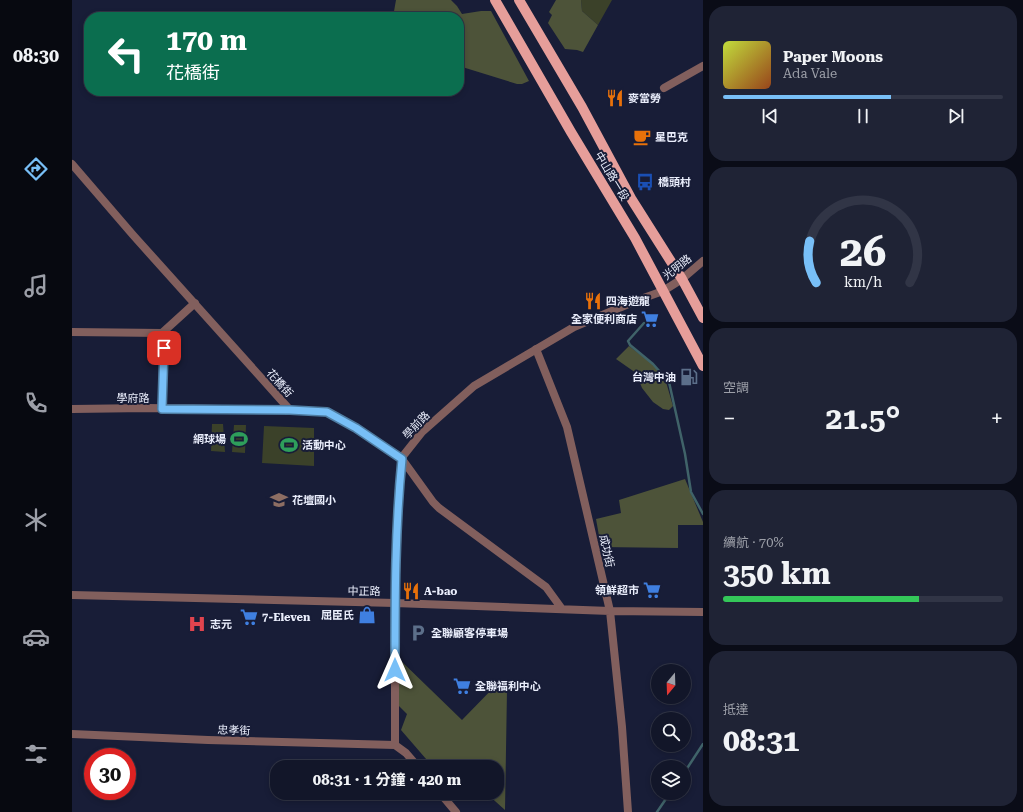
<!DOCTYPE html>
<html lang="zh-TW">
<head>
<meta charset="utf-8">
<style>
  :root { --surface:#121629; --page:#1f2335; --text:#f1f3f6; --muted:#9c9fa8; --line:#313546; --accent:#78bff7 }
  body { margin:0; font-family:"Roboto Serif","Noto Sans TC",serif; background:var(--page); color:var(--text); height:100vh; display:flex; flex-direction:column; font-size:15px; white-space:nowrap }
  * { box-sizing:border-box; margin:0 }
  p { font-size:13px; color:var(--muted) }
  .icon { flex:none; width:22px; height:22px; fill:none; stroke:currentColor; stroke-width:2; stroke-linecap:round; stroke-linejoin:round }
  .map { position:relative; flex:1; overflow:hidden }
  .side { display:flex; flex-direction:column; gap:6px; padding:6px; background:#0a0c17; width:320px }
  .side>* { flex:none }
  .banner { position:absolute; left:12px; top:12px; width:380px; height:84px; border-radius:16px; box-shadow:0 2px 6px #0003,0 0 0 1px var(--line); background:#0b6e4f; color:#fff; overflow:hidden }
  .needle { width:26px; rotate:199deg }
  .tools { position:absolute; left:579px; top:664px; display:grid; gap:8px }
  .tools a { display:grid; place-items:center; width:40px; height:40px; border-radius:50%; background:var(--surface); box-shadow:0 2px 6px #0003,0 0 0 1px var(--line); font-size:20px }
  .speed { position:absolute; left:12px; top:748px; display:flex; gap:8px; font-size:20px; font-weight:700; text-align:center }
  .speed>* { display:grid; place-content:center; width:52px; height:52px; border-radius:50%; background:var(--surface); box-shadow:0 2px 6px #0003,0 0 0 1px var(--line); line-height:1 }
  .speed .limit { border:6px solid #d22; background:#fff; color:#111 }
  .pin { position:absolute; display:grid; place-items:center; width:34px; height:34px; color:#fff; margin:-17px; border-radius:8px; box-shadow:0 2px 6px #0006 }
  .me { position:absolute; width:44px; margin:-22px; rotate:0deg; stroke-linejoin:round; filter:drop-shadow(0 0 3px #0008) }
  .turn { display:flex; align-items:center; gap:14px; height:84px; padding:0 16px; font-size:18px }
  .turn .icon { width:52px; height:52px; stroke-width:2.5 }
  .turn b { display:block; font-size:28px; line-height:34px }
  .big { font-size:30px; font-weight:700; line-height:1.1 }
  .side .card { flex:1; display:flex; flex-direction:column; justify-content:center; gap:6px; min-width:0; padding:0 14px; border-radius:16px; background:var(--page) }
  .side .dial { align-items:center; gap:0 }
  .dial svg { height:104px; overflow:visible; fill:none; stroke:var(--line); stroke-width:7; stroke-linecap:round; text-anchor:middle }
  .dial text { fill:var(--text); stroke:none }
  .song { display:flex; align-items:center; gap:12px }
  .cover { width:48px; height:48px; border-radius:6px; background:linear-gradient(135deg,hsl(70 70% 55%),hsl(20 70% 35%)) }
  .played { height:4px; border-radius:2px; background:linear-gradient(90deg,var(--accent) 60%,var(--line) 60%) }
  .keys { display:flex; justify-content:space-around; direction:ltr }
  .heat { display:flex; justify-content:space-between; align-items:center; font-size:22px; direction:ltr }
  .charge { height:6px; border-radius:3px; background:linear-gradient(90deg,#34c759 70%,var(--line) 0) }
  .trip { position:absolute; left:198px; top:760px; width:234px; height:40px; border-radius:16px; background:var(--surface); box-shadow:0 2px 6px #0003,0 0 0 1px var(--line); font-weight:700; line-height:40px; text-align:center }
  main { display:flex; flex:1; min-height:0 }
  .menu { display:flex; flex-direction:column; width:72px; justify-content:space-around; align-items:center; background:#070910; color:var(--muted) }
  .menu .icon { width:28px; height:28px }
  .menu .active { color:var(--accent) }
  .menu b { font-size:18px; color:var(--text) }
  .map>svg:first-child { display:block }
  .green { fill:#3b4129 }
  .forest { fill:#4d5339 }
  .lines { fill:none; stroke-linecap:round; stroke-linejoin:round }
  .stream { stroke:#406369; stroke-width:2.5 }
  .minor { stroke:#825f5d; stroke-width:8 }
  .major { stroke:#e69e9a; stroke-width:10 }
  .route-casing { stroke:#4e7ca1; stroke-width:10 }
  .route { stroke:#78bff7; stroke-width:7 }
  .labels { text-anchor:middle; stroke-width:4; stroke-linejoin:round; paint-order:stroke }
  .poi-label { font-size:11px; font-weight:bold; fill:#eaeefc; stroke:#181d37; text-anchor:start }
  .street-label { font-size:11px; fill:#eaeefc; stroke:#181d37 }
</style>
</head>
<body>
<main>
<nav class="menu">
<b>08:30</b>
<svg class="icon active" aria-label="directions" viewBox="0 0 24 24"><path d="M12 3l9 9-9 9-9-9zM9 14v-3h6M13 9l2 2-2 2"/></svg>
<svg class="icon" aria-label="music" viewBox="0 0 24 24"><path d="M9 18V5l10-2v13"/><circle cx="6" cy="18" r="3"/><circle cx="16" cy="16" r="3"/></svg>
<svg class="icon" aria-label="phone" viewBox="0 0 24 24"><path d="M5 4h4l2 5-3 2q2 4 5 5l2-3 5 2v4C11 20 4 13 5 4z"/></svg>
<svg class="icon" aria-label="climate" viewBox="0 0 24 24"><path d="M12 3v18M4 7l16 10M4 17L20 7"/></svg>
<svg class="icon" aria-label="car" viewBox="0 0 24 24"><path d="M5 17H2v-5l4-1 3-4h7l3 4 3 1v5h-3M9 17h6M6 11h13"/><circle cx="7" cy="17" r="2"/><circle cx="17" cy="17" r="2"/></svg>
<svg class="icon" aria-label="filters" viewBox="0 0 24 24"><path d="M4 7h16M4 17h16"/><circle cx="9" cy="7" r="2"/><circle cx="15" cy="17" r="2"/></svg>
</nav>
<div class="map">
<svg width="631" height="812" viewBox="0 0 631 812">
  <rect width="100%" height="100%" fill="#181d37"/>
  <path class="green" d="M 509,0 L 540,0 L 526,25 L 510,11 Z
    M 140,424 L 151,424 L 153,452 L 139,451 Z
    M 162,425 L 174,425 L 173,453 L 160,452 Z
    M 192,426 L 242,428 L 242,466 L 190,463 Z"/>
  <path class="forest" d="M 324,0 L 379,0 L 385,6 L 390,14 L 409,11 L 419,11 L 457,81 L 450,84 L 445,84 L 387,66 L 387,17 L 321,17 Z
    M 484,0 L 509,0 L 510,11 L 526,25 L 511,52 L 505,50 L 493,49 L 476,23 L 480,15 L 477,12 Z
    M 557,346 L 582,365 L 592,375 L 601,406 L 597,410 L 591,409 L 581,402 L 570,388 L 564,373 L 544,359 Z
    M 613,479 L 631,522 L 631,525 L 606,525 L 606,548 L 529,547 L 524,519 L 549,513 L 547,500 Z
    M 326,658 L 390,720 L 427,682 L 435,690 L 433,810 L 414,793 L 425,793 L 425,767 L 361,767 L 329,730 L 335,714 L 325,704 Z"/>
  <g class="lines">
    <path class="stream" d="M 572,323 L 556,341 L 558,345 L 581,364 L 597,382 L 613,454 L 619,492 L 631,514
      M 612,773 L 631,744
      M 585,812 L 598,793"/>
    <path class="minor" d="M 592,88 L 631,66
      M 0,164 L 61,235 L 218,410
      M 0,332 L 90,333
      M 90,333 L 92,348 L 90,409
      M 90,333 L 123,303
      M 464,349 L 495,427 L 538,611 L 550,727 L 556,812
      M 0,409 L 75,408 L 218,410 L 255,412 L 284,428 L 330,459 L 361,502 L 367,508 L 474,587 L 490,609
      M 0,595 L 323,603 L 538,611 L 631,612
      M 0,734 L 136,740 L 323,745
      M 346,767 L 334,753 L 323,745 L 323,603 L 327,488 L 331,456 L 350,432 L 402,386 L 502,327 L 566,300 L 591,291 L 610,279 L 631,261
      M 368,793 L 384,812"/>
    <path class="major" d="M 423,0 L 499,132 L 563,238 L 631,366
      M 447,0 L 510,107 L 560,200 L 610,279 L 631,318"/>
  </g>
  <g class="lines">
    <g class="route-casing">
      <path id="route" d="M 92,348 L 90,409 L 218,410 L 255,412 L 284,428 L 330,459 C 323,529 323,599 323,670"/>
    </g>
    <use href="#route" class="route"/>
  </g>
  <defs>
    <g id="restaurant-bare" transform="scale(1.38)"><path d="M-5-6h1v4h1v-4h1v4h1v-4h1v5L-1.5 .5V6h-2V.5L-5-1ZM5-6V6H3V1.5H1.5Q1.5-4 5-6Z" fill="#e8710a" stroke="#181d37" stroke-width="2.5" paint-order="stroke"/></g>
    <g id="cafe-bare" transform="scale(1.38)"><path d="M-5.5-4.5H6V0H3Q3 3.5 0 3.5H-2.5Q-5.5 3.5-5.5 0ZM3-3.2v2h1.7v-2ZM-6 4.5H4V6H-6Z" fill="#e8710a" stroke="#181d37" stroke-width="2.5" paint-order="stroke"/></g>
    <g id="bus-bare" transform="scale(1.38)"><path d="M-5-6H5V4H4V6H2V4H-2V6H-4V4H-5ZM-3.5-4V0h7V-4ZM-3.5 1.2v1.5H-2V1.2ZM2 1.2v1.5H3.5V1.2Z" fill="#1a4fb4" stroke="#181d37" stroke-width="2.5" paint-order="stroke"/></g>
    <g id="supermarket-bare" transform="scale(1.38)"><path d="M-6-5.5h2.5l.6 2H6L4.5 2H-2.5L-4.4-4H-6ZM-1.5 3.2a1.3 1.3 0 1 0 .1 0ZM3 3.2a1.3 1.3 0 1 0 .1 0Z" fill="#3f7fe0" stroke="#181d37" stroke-width="2.5" paint-order="stroke"/></g>
    <g id="fuel-bare" transform="scale(1.38)"><path d="M-5.5-6h7V0h2V4h1.3V-2.5L3-4.5l.8-.8L6-3V5H2.5V1h-1V6h-7ZM-4.2-4.7v3.2H.2V-4.7Z" fill="#5c6f8a" stroke="#181d37" stroke-width="2.5" paint-order="stroke"/></g>
    <g id="stadium-bare" transform="scale(1.38)"><path d="M0-5a6.5 5 0 1 0 0 10a6.5 5 0 1 0 0-10ZM-3.5-1.8h7v3.6h-7Z" fill="#2e9e5b" stroke="#181d37" stroke-width="2.5" paint-order="stroke"/></g>
    <g id="school-bare" transform="scale(1.38)"><path d="M0-5L7-2L0 1L-7-2ZM-4 1L0 2.5L4 1V4Q0 6-4 4Z" fill="#8d6e63" stroke="#181d37" stroke-width="2.5" paint-order="stroke"/></g>
    <g id="shop-bare" transform="scale(1.38)"><path d="M-5-2.5h2.3a2.7 3.5 0 0 1 5.4 0H5L5.5 6h-11ZM-1.5-2.5h3a1.5 2.3 0 0 0-3 0Z" fill="#3f7fe0" stroke="#181d37" stroke-width="2.5" paint-order="stroke"/></g>
    <g id="hospital-bare" transform="scale(1.38)"><path d="M-5-5h3v3.5h4V-5h3V5h-3V1.5h-4V5h-3Z" fill="#e0444e" stroke="#181d37" stroke-width="2.5" paint-order="stroke"/></g>
    <g id="parking-bare" transform="scale(1.38)"><path d="M-3.5-5.5H1a3.5 3.5 0 0 1 0 7H-1V5.5H-3.5ZM-1-3.4V-.6H.8a1.4 1.4 0 0 0 0-2.8Z" fill="#5c6f8a" stroke="#181d37" stroke-width="2.5" paint-order="stroke"/></g>
  </defs>
  <g fill-rule="evenodd">
    <use href="#restaurant-bare" x="543" y="98"/>
    <use href="#cafe-bare" x="570" y="137"/>
    <use href="#bus-bare" x="573" y="182"/>
    <use href="#restaurant-bare" x="521" y="301"/>
    <use href="#supermarket-bare" x="578" y="319"/>
    <use href="#fuel-bare" x="617" y="377"/>
    <use href="#stadium-bare" x="167" y="439"/>
    <use href="#stadium-bare" x="217" y="445"/>
    <use href="#school-bare" x="207" y="500"/>
    <use href="#supermarket-bare" x="580" y="590"/>
    <use href="#restaurant-bare" x="339" y="591"/>
    <use href="#shop-bare" x="295" y="615"/>
    <use href="#supermarket-bare" x="177" y="617"/>
    <use href="#hospital-bare" x="125" y="624"/>
    <use href="#parking-bare" x="346" y="633"/>
    <use href="#supermarket-bare" x="390" y="686"/>
  </g>
  <g class="labels">
    <g class="poi-label">
      <text x="556" y="102">麥當勞</text>
      <text x="583" y="141">星巴克</text>
      <text x="586" y="186">橋頭村</text>
      <text x="534" y="305">四海遊龍</text>
      <text x="565" y="323" text-anchor="end">全家便利商店</text>
      <text x="604" y="381" text-anchor="end">台灣中油</text>
      <text x="154" y="443" text-anchor="end">網球場</text>
      <text x="230" y="449">活動中心</text>
      <text x="220" y="504">花壇國小</text>
      <text x="567" y="594" text-anchor="end">領鮮超市</text>
      <text x="352" y="595">A-bao</text>
      <text x="282" y="619" text-anchor="end">屈臣氏</text>
      <text x="190" y="621">7-Eleven</text>
      <text x="138" y="628">志元</text>
      <text x="359" y="637">全聯顧客停車場</text>
      <text x="403" y="690">全聯福利中心</text>
    </g>
    <g class="street-label">
      <text transform="translate(540 176) rotate(59)" y="4">中山路一段</text>
      <text transform="translate(605 267) rotate(-38)" y="4">光明路</text>
      <text transform="translate(208 383) rotate(48)" y="4">花橋街</text>
      <text x="61" y="402">學府路</text>
      <text transform="translate(344 425) rotate(-46)" y="4">學前路</text>
      <text transform="translate(535 551) rotate(77)" y="4">成功街</text>
      <text transform="translate(292 591) rotate(1)" y="4">中正路</text>
      <text transform="translate(162 730) rotate(2)" y="4">忠孝街</text>
    </g>
  </g>
</svg>
<div class="tools">
<a><svg class="needle" viewBox="-14 -14 28 28"><path d="M0-13l5 13h-10z" fill="#e53935"/><path d="M0 13l5-13h-10z" fill="#9c9fa8"/></svg></a>
<a><svg class="icon" aria-label="search" viewBox="0 0 24 24"><circle cx="10" cy="10" r="6"/><path d="M15 15l6 6"/></svg></a>
<a><svg class="icon" aria-label="layers" viewBox="0 0 24 24"><path d="M12 4l9 5-9 5-9-5zM3 14l9 5 9-5"/></svg></a>
</div>
<div class="speed"><div class="limit">30</div></div>
<div class="pin" style="left:92px;top:348px;background:#d93025"><svg class="icon" aria-label="arrive" viewBox="0 0 24 24"><path d="M6 21V4h12l-3 4 3 4H6"/></svg></div>
<svg class="me" style="left:323px;top:670px" viewBox="-20 -20 40 40"><path d="M0-17L14 15 0 8-14 15z" fill="#78bff7" stroke="#fff" stroke-width="4"/></svg>
<div class="trip">08:31 · 1 分鐘 · 420 m</div>
<div class="banner">
<div class="turn"><svg class="icon" aria-label="left" viewBox="0 0 24 24"><path d="M17 20v-9H6M10 6l-5 5 5 5"/></svg><div><b>170 m</b>花橋街</div></div>
</div>
</div>
<section class="side">
<div class="card">
<div class="song"><i class="cover"></i><div><b>Paper Moons</b><p>Ada Vale</p></div></div>
<div class="played"></div>
<div class="keys"><svg class="icon" aria-label="previous" viewBox="0 0 24 24"><path d="M18 5L8 12l10 7zM5 5v14"/></svg><svg class="icon" aria-label="pause" viewBox="0 0 24 24"><path d="M8 5v14M16 5v14"/></svg><svg class="icon" aria-label="next" viewBox="0 0 24 24"><path d="M6 5l10 7-10 7zM19 5v14"/></svg></div>
</div>
<div class="card dial"><svg viewBox="0 0 100 80">
<path d="M14 69A42 42 0 1 1 86 69"/>
<path d="M14 69A42 42 0 0 1 9 37" stroke="#78bff7"/>
<text x="50" y="56" font-size="32" font-weight="700">26</text>
<text x="50" y="72" font-size="11">km/h</text>
</svg></div>
<div class="card"><p>空調</p>
<div class="heat"><a>−</a><b class="big">21.5°</b><a>+</a></div>
</div>
<div class="card"><p>續航 · 70%</p><b class="big">350 km</b><div class="charge"></div></div>
<div class="card"><p>抵達</p><b class="big">08:31</b></div>
</section>
</main>
</body>
</html>
